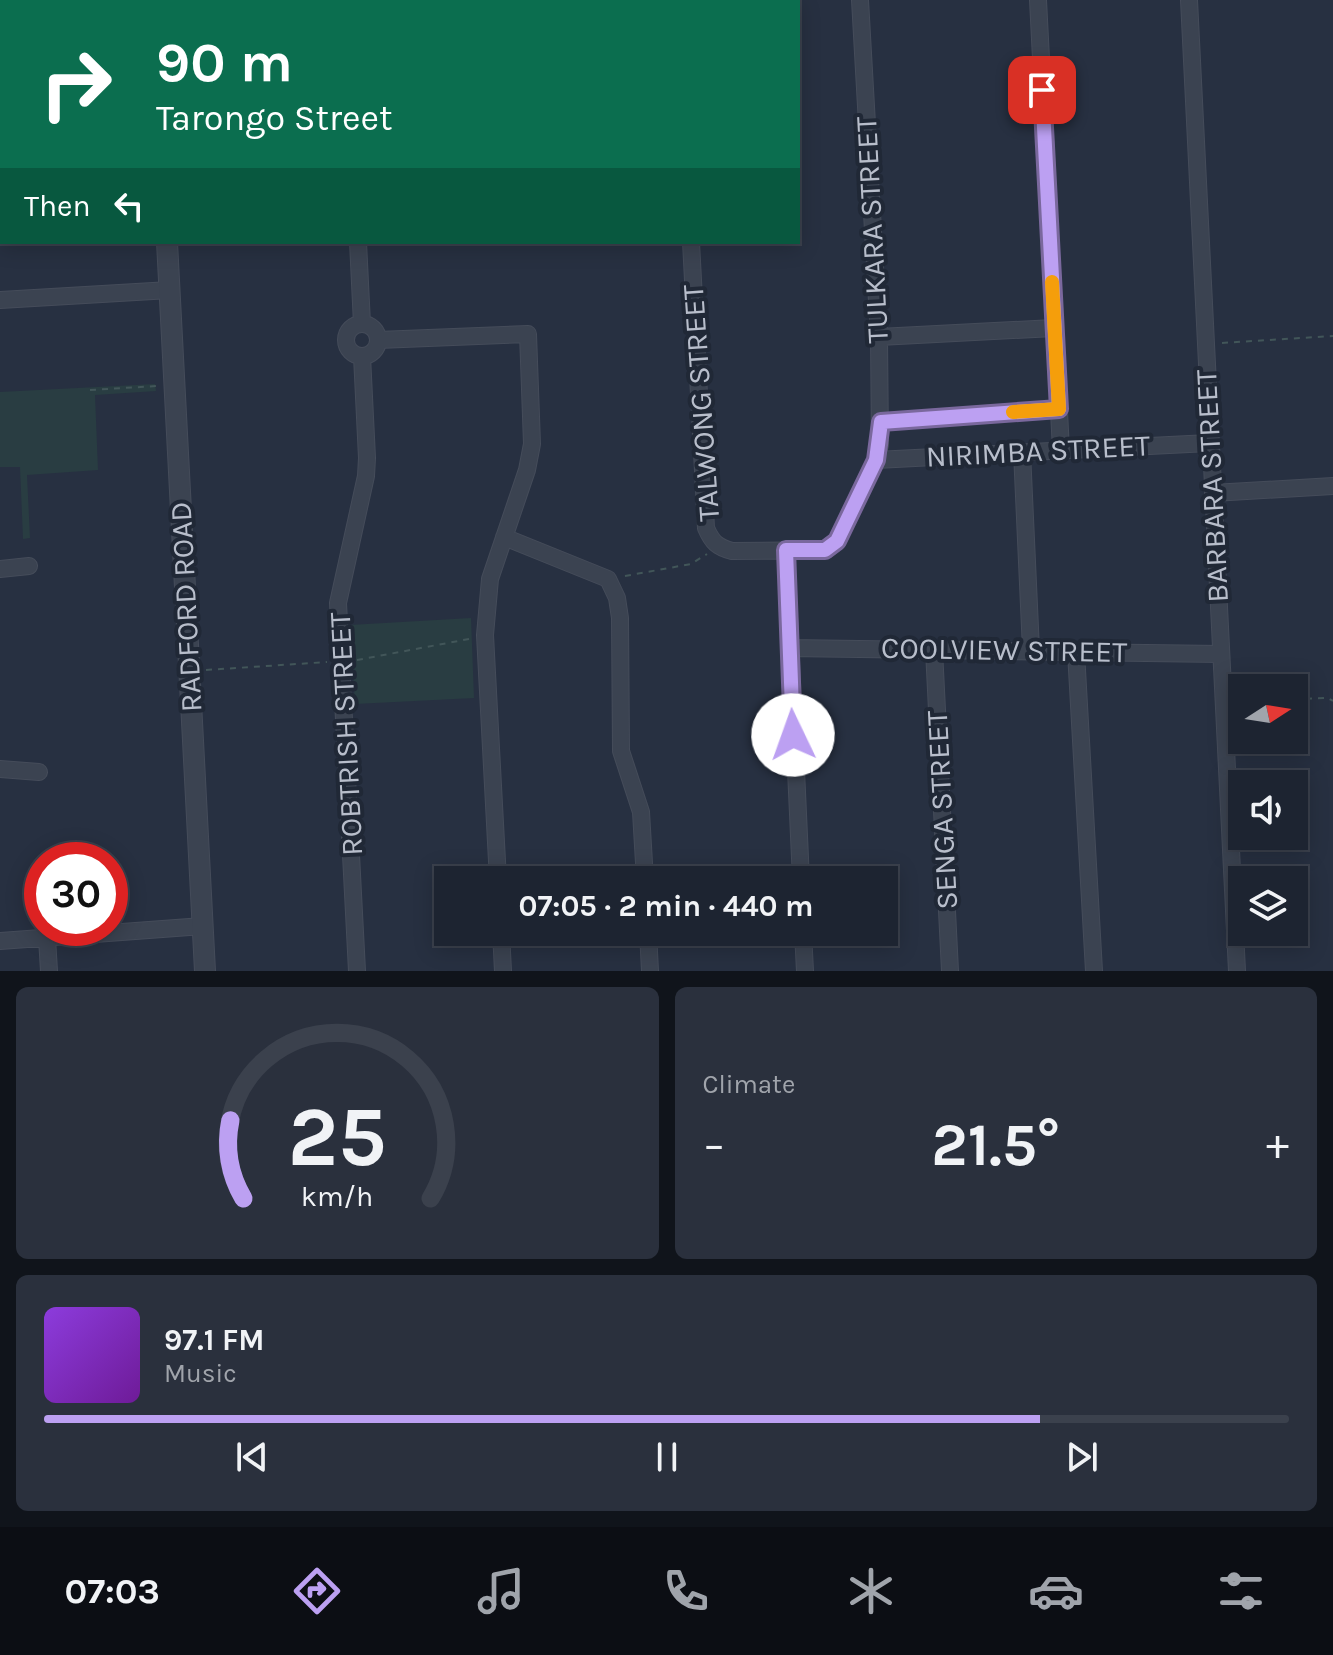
<!DOCTYPE html>
<html lang="en">
<head>
<meta charset="utf-8">
<style>
  :root { --surface:#1d2431; --page:#2a303d; --text:#f1f3f6; --muted:#a0a4ab; --line:#3b414d; --accent:#bca0f2 }
  body { margin:0; font-family:Karla,sans-serif; background:var(--page); color:var(--text); height:100vh; display:flex; flex-direction:column; font-size:30px; white-space:nowrap }
  * { box-sizing:border-box; margin:0 }
  p { font-size:26px; color:var(--muted) }
  .icon { flex:none; width:44px; height:44px; fill:none; stroke:currentColor; stroke-width:2; stroke-linecap:round; stroke-linejoin:round }
  .map { position:relative; height:971px; overflow:hidden }
  .details { display:flex; flex-direction:column; gap:16px; padding:16px; background:#10141b; flex:1 }
  .details>* { flex:none }
  .banner { position:absolute; left:0px; top:0px; width:800px; height:244px; box-shadow:0 4px 20px #0003,0 0 0 2px var(--line); background:#0b6e4f; color:#fff; overflow:hidden }
  .needle { width:52px; rotate:78deg }
  .tools { position:absolute; left:1228px; top:674px; display:grid; gap:16px }
  .tools a { display:grid; place-items:center; width:80px; height:80px; border-radius:0px; background:var(--surface); box-shadow:0 4px 20px #0003,0 0 0 2px var(--line); font-size:40px }
  .speed { position:absolute; left:24px; top:842px; display:flex; gap:16px; font-size:40px; font-weight:700; text-align:center }
  .speed>* { display:grid; place-content:center; width:104px; height:104px; border-radius:50%; background:var(--surface); box-shadow:0 4px 20px #0003,0 0 0 2px var(--line); line-height:1 }
  .speed .limit { border:12px solid #d22; background:#fff; color:#111 }
  .pin { position:absolute; display:grid; place-items:center; width:68px; height:68px; color:#fff; margin:-34px; border-radius:16px; box-shadow:0 4px 12px #0006 }
  .me { position:absolute; width:88px; margin:-44px; rotate:357deg; stroke-linejoin:round; filter:drop-shadow(0 0 6px #0008) }
  .turn { display:flex; align-items:center; gap:28px; height:168px; padding:0 24px; font-size:36px }
  .turn .icon { width:104px; height:104px; stroke-width:2.5 }
  .turn b { display:block; font-size:56px; line-height:68px }
  .then { display:flex; align-items:center; height:76px; padding:0 24px; background:#0003; gap:16px; font-size:30px }
  .big { font-size:60px; font-weight:700; line-height:1.1 }
  .details .card { flex:1; display:flex; flex-direction:column; justify-content:center; gap:12px; min-width:0; padding:0 28px; border-radius:12px; background:var(--page) }
  .details .dial { align-items:center; gap:0 }
  .dial svg { height:208px; overflow:visible; fill:none; stroke:var(--line); stroke-width:7; stroke-linecap:round; text-anchor:middle }
  .dial text { fill:var(--text); stroke:none }
  .song { display:flex; align-items:center; gap:24px }
  .cover { width:96px; height:96px; border-radius:12px; background:linear-gradient(135deg,hsl(270 70% 55%),hsl(280 70% 35%)) }
  .played { height:8px; border-radius:4px; background:linear-gradient(90deg,var(--accent) 80%,var(--line) 80%) }
  .keys { display:flex; justify-content:space-around; direction:ltr }
  .heat { display:flex; justify-content:space-between; align-items:center; font-size:44px; direction:ltr }
  .details .tiles { flex:1; display:grid; gap:16px; grid-template-columns:1fr 1fr }
  .card:last-child { grid-column:span 2 }
  .trip { position:absolute; left:434px; top:866px; width:464px; height:80px; border-radius:0px; background:var(--surface); box-shadow:0 4px 20px #0003,0 0 0 2px var(--line); font-weight:700; line-height:80px; text-align:center }
  .tabs { display:flex; height:128px; justify-content:space-around; align-items:center; background:#0c0e14; color:var(--muted) }
  .tabs .icon { width:56px; height:56px }
  .tabs .selected { color:var(--accent) }
  .tabs b { font-size:36px; color:var(--text) }
  .map>svg:first-child { display:block }
  .green { fill:#293d42 }
  .lines { fill:none; stroke-linecap:round; stroke-linejoin:round }
  .stream { stroke:#1a273f; stroke-width:4 }
  .minor-casing { stroke:#454c5a; stroke-width:18 }
  .tertiary-casing { stroke:#454c5a; stroke-width:22 }
  .path { stroke:#425659; stroke-width:2; stroke-dasharray:6 6; stroke-linecap:butt }
  .minor { stroke:#3b4351; stroke-width:16 }
  .tertiary { stroke:#3b4351; stroke-width:20 }
  .route-casing { stroke:#7a689d; stroke-width:20 }
  .route { stroke:#bca0f2; stroke-width:14 }
  .slow { stroke:#f59e0b; stroke-width:14 }
  .labels { text-anchor:middle; stroke-width:8; stroke-linejoin:round; paint-order:stroke }
  .street-label { font-size:30px; fill:#b8becb; stroke:#202836 }
</style>
</head>
<body>
<div class="map">
<svg width="1333" height="971" viewBox="0 0 1333 971">
  <rect width="100%" height="100%" fill="#273041"/>
  <path class="green" d="M 155,384 L 156,391 L 95,395 L 98,470 L 27,475 L 30,538 L 23,539 L 20,467 L 0,467 L 0,392 Z
    M 471,618 L 474,698 L 355,704 L 350,625 Z"/>
  <g class="lines">
    <path class="stream" d="M 73,2 L 75,0
      M 0,62 L 2,60"/>
    <g class="minor-casing">
      <path id="minor" d="M 351,0 L 351,2
        M 520,0 L 521,2
        M 679,0 L 679,2
        M 1038,0 L 1061,450
        M 1189,0 L 1237,971
        M 358,242 L 362,324
        M 691,242 L 706,528 C 712,542 717,547 732,551 L 825,550 L 837,541 L 876,460 L 880,445 L 879,337 L 860,0
        M 0,300 L 170,290
        M346 340a16 16 0 1 1 32 0a16 16 0 1 1-32 0Z
        M 879,337 L 1054,328
        M 378,340 L 528,334 L 532,444 L 527,470 L 490,579 L 485,635 L 498,880
        M 881,422 L 1059,409
        M 1022,452 L 1031,650
        M 876,460 L 1209,443
        M 1213,493 L 1333,486
        M 504,537 L 608,579 L 617,598 L 620,618 L 621,751 L 641,812 L 645,880
        M 786,550 L 801,880
        M 0,569 L 29,566
        M 789,648 L 1220,654
        M 934,650 L 950,971
        M 1076,652 L 1094,971
        M 0,769 L 39,772
        M 501,932 L 503,971
        M 648,932 L 650,971
        M 803,932 L 805,971
        M 47,938 L 49,971
        M 0,941 L 203,926
        M 357,971 L 338,603 L 366,476 L 367,458 L 362,356"/>
    </g>
    <g class="tertiary-casing">
      <path id="tertiary" d="M 155,0 L 155,2
        M 167,242 L 205,971"/>
    </g>
    <path class="path" d="M 1222,343 L 1333,336
      M 90,390 L 157,386
      M 625,576 L 691,564 L 707,554
      M 357,660 L 469,639
      M 206,670 L 327,662
      M 1294,699 L 1328,698 L 1333,701"/>
    <use href="#minor" class="minor"/>
    <use href="#tertiary" class="tertiary"/>
  </g>
  <g class="lines">
    <g class="route-casing">
      <path id="route" d="M 793,735 L 786,550 L 825,550 L 837,541 L 876,460 L 881,422 L 1059,409 L 1042,90"/>
    </g>
    <use href="#route" class="route"/>
    <path class="slow" d="M 1013,412 L 1059,409 L 1052,282"/>
  </g>
  <g class="labels">
    <g class="street-label">
      <text transform="translate(872 230) rotate(-93)" y="10">TULKARA STREET</text>
      <text transform="translate(701 403) rotate(-94)" y="10">TALWONG STREET</text>
      <text transform="translate(1038 451) rotate(-3)" y="10">NIRIMBA STREET</text>
      <text transform="translate(1212 486) rotate(-93)" y="10">BARBARA STREET</text>
      <text transform="translate(186 607) rotate(-93)" y="10">RADFORD ROAD</text>
      <text transform="translate(1004 650) rotate(1)" y="10">COOLVIEW STREET</text>
      <text transform="translate(346 734) rotate(-93)" y="10">ROBTRISH STREET</text>
      <text transform="translate(942 810) rotate(-93)" y="10">SENGA STREET</text>
    </g>
  </g>
</svg>
<div class="tools">
<a><svg class="needle" viewBox="-14 -14 28 28"><path d="M0-13l5 13h-10z" fill="#e53935"/><path d="M0 13l5-13h-10z" fill="#a0a4ab"/></svg></a>
<a><svg class="icon" aria-label="sound" viewBox="0 0 24 24"><path d="M4 9h4l5-4v14l-5-4H4zM17 9q2 3 0 6"/></svg></a>
<a><svg class="icon" aria-label="layers" viewBox="0 0 24 24"><path d="M12 4l9 5-9 5-9-5zM3 14l9 5 9-5"/></svg></a>
</div>
<div class="speed"><div class="limit">30</div></div>
<div class="pin" style="left:1042px;top:90px;background:#d93025"><svg class="icon" aria-label="arrive" viewBox="0 0 24 24"><path d="M6 21V4h12l-3 4 3 4H6"/></svg></div>
<svg class="me" style="left:793px;top:735px" viewBox="-20 -20 40 40"><circle r="19" fill="#fff"/><path d="M0-13L10 11 0 6-10 11z" fill="#bca0f2"/></svg>
<div class="trip">07:05 · 2 min · 440 m</div>
<div class="banner">
<div class="turn"><svg class="icon" aria-label="right" viewBox="0 0 24 24"><path d="M7 20v-9h11M14 6l5 5-5 5"/></svg><div><b>90 m</b>Tarongo Street</div></div>
<div class="then">Then<svg class="icon" aria-label="left" viewBox="0 0 24 24"><path d="M17 20v-9H6M10 6l-5 5 5 5"/></svg></div>
</div>
</div>
<section class="details">
<div class="tiles">
<div class="card dial"><svg viewBox="0 0 100 80">
<path d="M14 69A42 42 0 1 1 86 69"/>
<path d="M14 69A42 42 0 0 1 9 39" stroke="#bca0f2"/>
<text x="50" y="56" font-size="32" font-weight="700">25</text>
<text x="50" y="72" font-size="11">km/h</text>
</svg></div>
<div class="card"><p>Climate</p>
<div class="heat"><a>−</a><b class="big">21.5°</b><a>+</a></div>
</div>
<div class="card">
<div class="song"><i class="cover"></i><div><b>97.1 FM</b><p>Music</p></div></div>
<div class="played"></div>
<div class="keys"><svg class="icon" aria-label="previous" viewBox="0 0 24 24"><path d="M18 5L8 12l10 7zM5 5v14"/></svg><svg class="icon" aria-label="pause" viewBox="0 0 24 24"><path d="M8 5v14M16 5v14"/></svg><svg class="icon" aria-label="next" viewBox="0 0 24 24"><path d="M6 5l10 7-10 7zM19 5v14"/></svg></div>
</div>
</div>
</section>
<nav class="tabs">
<b>07:03</b>
<svg class="icon selected" aria-label="directions" viewBox="0 0 24 24"><path d="M12 3l9 9-9 9-9-9zM9 14v-3h6M13 9l2 2-2 2"/></svg>
<svg class="icon" aria-label="music" viewBox="0 0 24 24"><path d="M9 18V5l10-2v13"/><circle cx="6" cy="18" r="3"/><circle cx="16" cy="16" r="3"/></svg>
<svg class="icon" aria-label="phone" viewBox="0 0 24 24"><path d="M5 4h4l2 5-3 2q2 4 5 5l2-3 5 2v4C11 20 4 13 5 4z"/></svg>
<svg class="icon" aria-label="climate" viewBox="0 0 24 24"><path d="M12 3v18M4 7l16 10M4 17L20 7"/></svg>
<svg class="icon" aria-label="car" viewBox="0 0 24 24"><path d="M5 17H2v-5l4-1 3-4h7l3 4 3 1v5h-3M9 17h6M6 11h13"/><circle cx="7" cy="17" r="2"/><circle cx="17" cy="17" r="2"/></svg>
<svg class="icon" aria-label="filters" viewBox="0 0 24 24"><path d="M4 7h16M4 17h16"/><circle cx="9" cy="7" r="2"/><circle cx="15" cy="17" r="2"/></svg>
</nav>
</body>
</html>
